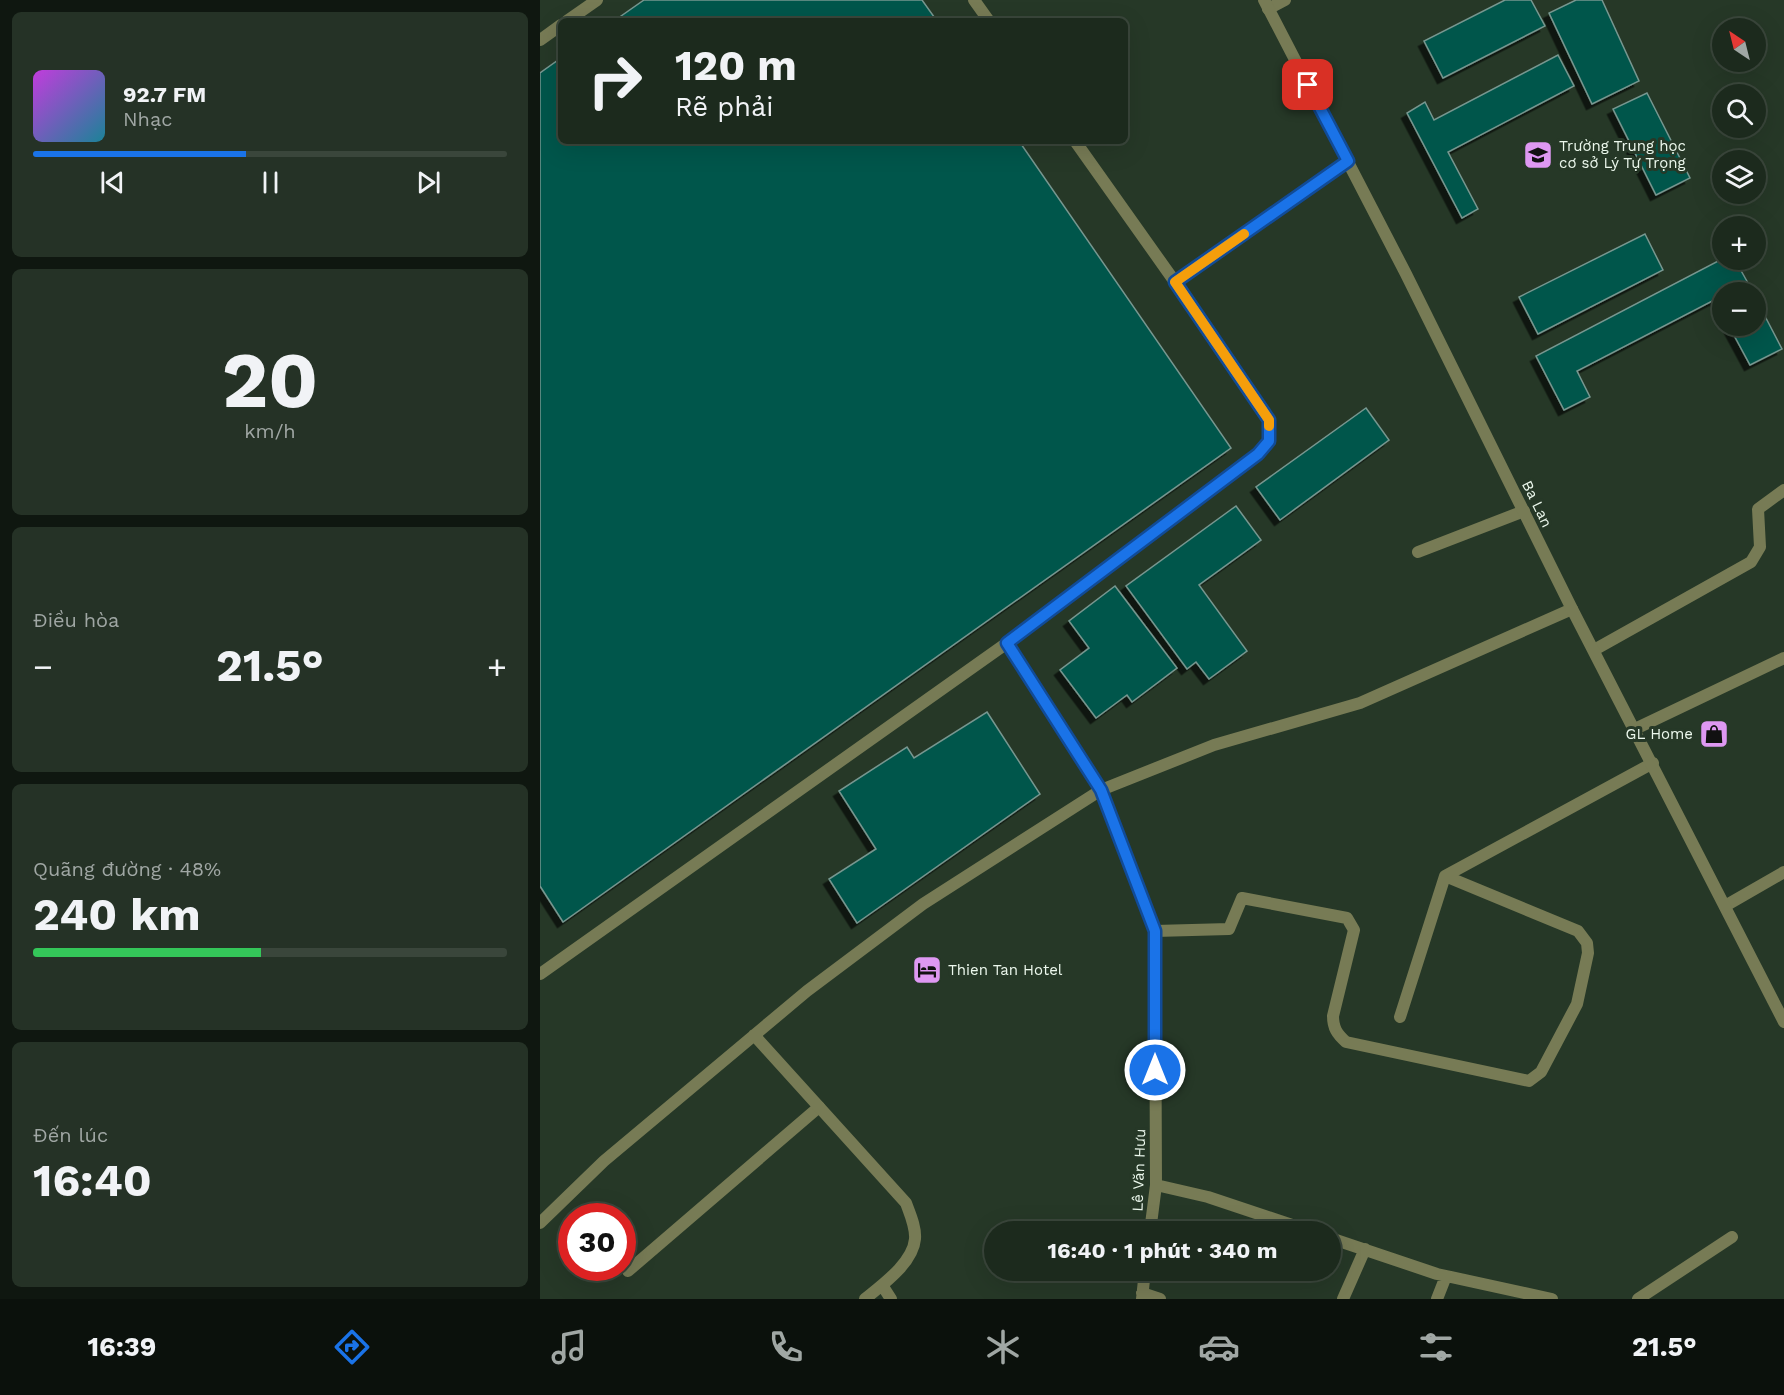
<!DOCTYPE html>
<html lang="vi">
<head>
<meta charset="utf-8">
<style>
  :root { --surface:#1c2a1d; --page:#253226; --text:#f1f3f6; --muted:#a0a7a4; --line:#3a463b; --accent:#1a73e8 }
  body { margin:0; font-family:"Work Sans",sans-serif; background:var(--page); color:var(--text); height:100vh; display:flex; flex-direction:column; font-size:22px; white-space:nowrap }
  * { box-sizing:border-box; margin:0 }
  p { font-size:20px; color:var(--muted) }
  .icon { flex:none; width:33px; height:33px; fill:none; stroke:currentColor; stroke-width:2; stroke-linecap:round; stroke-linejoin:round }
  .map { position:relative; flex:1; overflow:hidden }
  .panel { display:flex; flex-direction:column; gap:12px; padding:12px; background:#0f1710; width:540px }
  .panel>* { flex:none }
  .guide { position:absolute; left:18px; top:18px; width:570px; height:126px; border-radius:9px; box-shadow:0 6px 24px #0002,0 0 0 2px var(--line); background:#1c2a1d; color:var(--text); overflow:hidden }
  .needle { width:39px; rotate:325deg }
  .fabs { position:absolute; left:1172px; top:18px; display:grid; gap:12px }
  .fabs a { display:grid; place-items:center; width:54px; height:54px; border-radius:50%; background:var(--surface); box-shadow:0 6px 24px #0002,0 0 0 2px var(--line); font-size:30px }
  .speed { position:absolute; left:18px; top:1203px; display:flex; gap:12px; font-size:30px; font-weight:700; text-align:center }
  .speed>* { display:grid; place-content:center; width:78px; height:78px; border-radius:50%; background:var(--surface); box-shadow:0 6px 24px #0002,0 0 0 2px var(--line); line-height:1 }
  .speed .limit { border:9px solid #d22; background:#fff; color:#111 }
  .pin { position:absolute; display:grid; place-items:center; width:51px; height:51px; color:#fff; margin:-26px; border-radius:12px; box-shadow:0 3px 9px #0006 }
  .me { position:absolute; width:66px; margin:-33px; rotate:0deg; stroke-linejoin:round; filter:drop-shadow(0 0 4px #0008) }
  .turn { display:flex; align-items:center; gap:21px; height:126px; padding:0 18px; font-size:27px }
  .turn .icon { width:78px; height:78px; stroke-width:2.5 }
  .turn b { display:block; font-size:42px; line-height:51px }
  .big { font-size:45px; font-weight:700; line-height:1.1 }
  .panel .tile { flex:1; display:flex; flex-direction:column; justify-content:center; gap:9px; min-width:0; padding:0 21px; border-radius:9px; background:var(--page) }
  .panel .dial { align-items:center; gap:0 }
  .dial b { font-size:78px; line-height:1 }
  .song { display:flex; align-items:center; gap:18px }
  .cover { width:72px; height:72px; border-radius:9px; background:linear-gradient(135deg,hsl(290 70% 55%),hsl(190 70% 35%)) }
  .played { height:6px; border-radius:3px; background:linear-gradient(90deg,var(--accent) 45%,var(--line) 45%) }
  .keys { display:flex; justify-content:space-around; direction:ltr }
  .heat { display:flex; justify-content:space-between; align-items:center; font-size:33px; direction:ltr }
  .charge { height:9px; border-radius:4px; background:linear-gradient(90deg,#34c759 48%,var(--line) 0) }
  .trip { position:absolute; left:444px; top:1221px; width:357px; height:60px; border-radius:30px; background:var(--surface); box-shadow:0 6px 24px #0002,0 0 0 2px var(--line); font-weight:700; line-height:60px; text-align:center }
  .dock { display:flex; height:96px; justify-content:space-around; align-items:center; background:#0b110c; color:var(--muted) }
  .dock .icon { width:42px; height:42px }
  .dock .active { color:var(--accent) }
  .dock b { font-size:27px; color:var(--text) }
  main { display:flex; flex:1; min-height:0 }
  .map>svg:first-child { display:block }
  .building { fill:#02564b; stroke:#779790; stroke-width:1.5; filter:url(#shadow) }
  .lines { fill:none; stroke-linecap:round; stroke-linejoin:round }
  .service { stroke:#777b55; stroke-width:12 }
  .minor { stroke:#777b55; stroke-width:12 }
  .tertiary { stroke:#777b55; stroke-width:12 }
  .route-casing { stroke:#114b97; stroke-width:15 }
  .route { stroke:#1a73e8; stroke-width:10 }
  .slow { stroke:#f59e0b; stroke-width:10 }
  .labels { text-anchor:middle; stroke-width:6; stroke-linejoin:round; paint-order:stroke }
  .poi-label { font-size:15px; fill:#ecf8ed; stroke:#263827; text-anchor:start }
  .street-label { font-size:15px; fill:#ecf8ed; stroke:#263827 }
</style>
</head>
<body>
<main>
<section class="panel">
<div class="tile">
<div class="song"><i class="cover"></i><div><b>92.7 FM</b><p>Nhạc</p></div></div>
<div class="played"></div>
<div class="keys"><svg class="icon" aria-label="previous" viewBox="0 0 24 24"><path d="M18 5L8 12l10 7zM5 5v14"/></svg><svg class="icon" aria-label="pause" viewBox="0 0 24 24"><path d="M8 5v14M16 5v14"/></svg><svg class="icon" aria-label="next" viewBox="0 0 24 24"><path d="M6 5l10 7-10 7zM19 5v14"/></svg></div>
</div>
<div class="tile dial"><b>20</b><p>km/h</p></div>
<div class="tile"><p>Điều hòa</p>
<div class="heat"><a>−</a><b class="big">21.5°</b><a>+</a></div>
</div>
<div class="tile"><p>Quãng đường · 48%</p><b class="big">240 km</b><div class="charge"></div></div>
<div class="tile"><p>Đến lúc</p><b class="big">16:40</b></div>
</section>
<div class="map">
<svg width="1244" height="1299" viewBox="0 0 1244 1299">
  <defs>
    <filter id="shadow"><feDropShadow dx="-5.5" dy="5.5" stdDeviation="0" flood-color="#0009"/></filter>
  </defs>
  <rect width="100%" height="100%" fill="#263827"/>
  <path class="building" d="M 104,0 L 382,0 L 397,21 L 74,21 Z
    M 965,0 L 991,0 L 1005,26 L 903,78 L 884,41 Z
    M 1036,0 L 1062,0 L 1099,81 L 1052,104 L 1009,13 Z
    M 1018,55 L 1034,86 L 908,152 L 938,209 L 922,218 L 867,113 L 885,102 L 894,120 Z
    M 21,58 L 21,141 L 479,141 L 691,448 L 23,922 L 0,886 L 0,73 Z
    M 1107,93 L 1150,178 L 1116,195 L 1073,109 Z
    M 1105,234 L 1123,270 L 998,334 L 979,297 Z
    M 1182,259 L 1195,260 L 1213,292 L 1182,292 L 1182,312 L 1176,299 L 1037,371 L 1050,397 L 1024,410 L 996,356 Z
    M 1215,297 L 1242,349 L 1210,365 L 1189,326 L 1215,326 Z
    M 826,408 L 849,440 L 740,520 L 716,487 Z
    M 696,506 L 721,540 L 659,585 L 707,651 L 669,679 L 656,662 L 647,669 L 586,586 Z
    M 575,586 L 637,668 L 592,702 L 587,695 L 556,718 L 520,670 L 549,648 L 529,621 Z
    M 447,712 L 500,794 L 317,923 L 289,879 L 336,849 L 299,791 L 367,747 L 374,758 Z"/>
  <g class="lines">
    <path class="service" d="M 434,0 L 449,21
      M 635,282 L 808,161
      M 0,974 L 467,643 L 718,454 L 729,441 L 729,420 L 635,282 L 535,141
      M 88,1271 L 279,1107"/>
    <path class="minor" d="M 728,9 L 745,0
      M 878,552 L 984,511
      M 467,643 L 561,790 L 615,931 L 616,1185 L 610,1232
      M 1054,650 L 1211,562 L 1220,547 L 1218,509 L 1244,490
      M 1095,729 L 1244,658
      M 1185,906 L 1244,872
      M 615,931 L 689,929 L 702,898 L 807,918 L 814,930 L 793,1016 C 793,1028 797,1034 806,1042 L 989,1081 L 1001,1072 L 1037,1004 L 1048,953 L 1047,943 L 1038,931 L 905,876
      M 860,1017 L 905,876 L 1113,763
      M 214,1035 L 366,1203 C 370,1214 376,1227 375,1239 C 373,1263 342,1285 325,1299
      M 616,1185 L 668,1197 L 773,1232
      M 0,1223 L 64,1161 L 267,991 L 383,904 L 561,790 L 674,745 L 820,703 L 1032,609
      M 790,1238 L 897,1274 L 1012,1299
      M 342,1285 L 351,1299
      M 602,1293 L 620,1299
      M 602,1299 L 605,1270
      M 803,1299 L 825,1249
      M 897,1299 L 906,1276
      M 1098,1299 L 1192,1237"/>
    <path class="tertiary" d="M 724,0 L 866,274 L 1032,609 L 1244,1022
      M 27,21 L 57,0
      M 0,40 L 21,25"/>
  </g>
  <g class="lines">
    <g class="route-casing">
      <path id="route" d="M 615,1070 L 615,931 L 561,790 L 467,643 L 718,454 L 729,441 L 729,420 L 635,282 L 808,161 L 768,85"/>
    </g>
    <use href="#route" class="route"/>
    <path class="slow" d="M 704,234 L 635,282 L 729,420 L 729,426"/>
  </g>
  <defs>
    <g id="school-square" transform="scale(1.5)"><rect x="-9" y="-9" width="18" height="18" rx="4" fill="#de98f2" stroke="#263827"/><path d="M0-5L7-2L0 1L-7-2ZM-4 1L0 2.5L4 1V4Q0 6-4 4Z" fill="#111"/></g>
    <g id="shop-square" transform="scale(1.5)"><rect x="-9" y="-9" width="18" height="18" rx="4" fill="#de98f2" stroke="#263827"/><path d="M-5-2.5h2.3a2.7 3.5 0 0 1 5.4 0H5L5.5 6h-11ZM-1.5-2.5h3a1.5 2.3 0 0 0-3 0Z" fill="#111"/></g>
    <g id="hotel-square" transform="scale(1.5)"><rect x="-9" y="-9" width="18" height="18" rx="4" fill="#de98f2" stroke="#263827"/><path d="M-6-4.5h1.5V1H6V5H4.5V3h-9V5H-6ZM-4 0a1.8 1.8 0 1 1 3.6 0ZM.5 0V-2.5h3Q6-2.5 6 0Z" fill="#111"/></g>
  </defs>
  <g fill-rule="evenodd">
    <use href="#school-square" x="998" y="155"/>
    <use href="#shop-square" x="1174" y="734"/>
    <use href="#hotel-square" x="387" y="970"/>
  </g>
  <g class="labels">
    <g class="poi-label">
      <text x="1019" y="151">Trường Trung học<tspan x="1019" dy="17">cơ sở Lý Tự Trọng</tspan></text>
      <text x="1153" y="739" text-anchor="end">GL Home</text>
      <text x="408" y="975">Thien Tan Hotel</text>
    </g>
    <g class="street-label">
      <text transform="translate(997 504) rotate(64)" y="5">Ba Lan</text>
      <text transform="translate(599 1170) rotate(-88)" y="5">Lê Văn Hưu</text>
    </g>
  </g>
</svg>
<div class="fabs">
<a><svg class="needle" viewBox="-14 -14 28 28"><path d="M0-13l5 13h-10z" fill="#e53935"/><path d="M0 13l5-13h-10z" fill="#a0a7a4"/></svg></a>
<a><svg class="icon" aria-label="search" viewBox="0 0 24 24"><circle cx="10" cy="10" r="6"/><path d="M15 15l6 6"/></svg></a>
<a><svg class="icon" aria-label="layers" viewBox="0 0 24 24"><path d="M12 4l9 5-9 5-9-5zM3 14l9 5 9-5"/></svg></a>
<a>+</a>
<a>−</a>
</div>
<div class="speed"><div class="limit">30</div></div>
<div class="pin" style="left:768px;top:85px;background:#d93025"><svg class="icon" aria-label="arrive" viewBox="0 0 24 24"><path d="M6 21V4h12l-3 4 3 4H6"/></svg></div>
<svg class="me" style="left:615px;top:1070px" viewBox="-20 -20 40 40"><circle r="17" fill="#1a73e8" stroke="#fff" stroke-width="3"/><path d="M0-11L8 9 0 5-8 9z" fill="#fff"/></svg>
<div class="trip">16:40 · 1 phút · 340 m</div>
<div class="guide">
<div class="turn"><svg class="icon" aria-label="right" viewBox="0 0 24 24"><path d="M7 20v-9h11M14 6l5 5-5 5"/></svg><div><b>120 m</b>Rẽ phải</div></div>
</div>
</div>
</main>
<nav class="dock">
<b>16:39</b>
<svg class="icon active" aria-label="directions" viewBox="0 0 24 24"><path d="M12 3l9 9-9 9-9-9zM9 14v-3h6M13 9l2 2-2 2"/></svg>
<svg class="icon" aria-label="music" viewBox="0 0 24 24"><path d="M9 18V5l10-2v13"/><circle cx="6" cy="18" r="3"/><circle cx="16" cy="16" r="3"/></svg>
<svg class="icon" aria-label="phone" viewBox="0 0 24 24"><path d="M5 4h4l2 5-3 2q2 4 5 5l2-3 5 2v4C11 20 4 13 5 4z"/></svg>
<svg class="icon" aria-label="climate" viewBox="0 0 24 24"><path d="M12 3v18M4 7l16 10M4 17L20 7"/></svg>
<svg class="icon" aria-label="car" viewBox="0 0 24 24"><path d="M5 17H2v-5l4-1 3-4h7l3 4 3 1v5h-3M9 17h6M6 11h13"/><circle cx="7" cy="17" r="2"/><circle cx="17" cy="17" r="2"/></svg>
<svg class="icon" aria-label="filters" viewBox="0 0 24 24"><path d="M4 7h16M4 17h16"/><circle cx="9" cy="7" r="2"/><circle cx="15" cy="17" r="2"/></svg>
<b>21.5°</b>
</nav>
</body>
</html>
